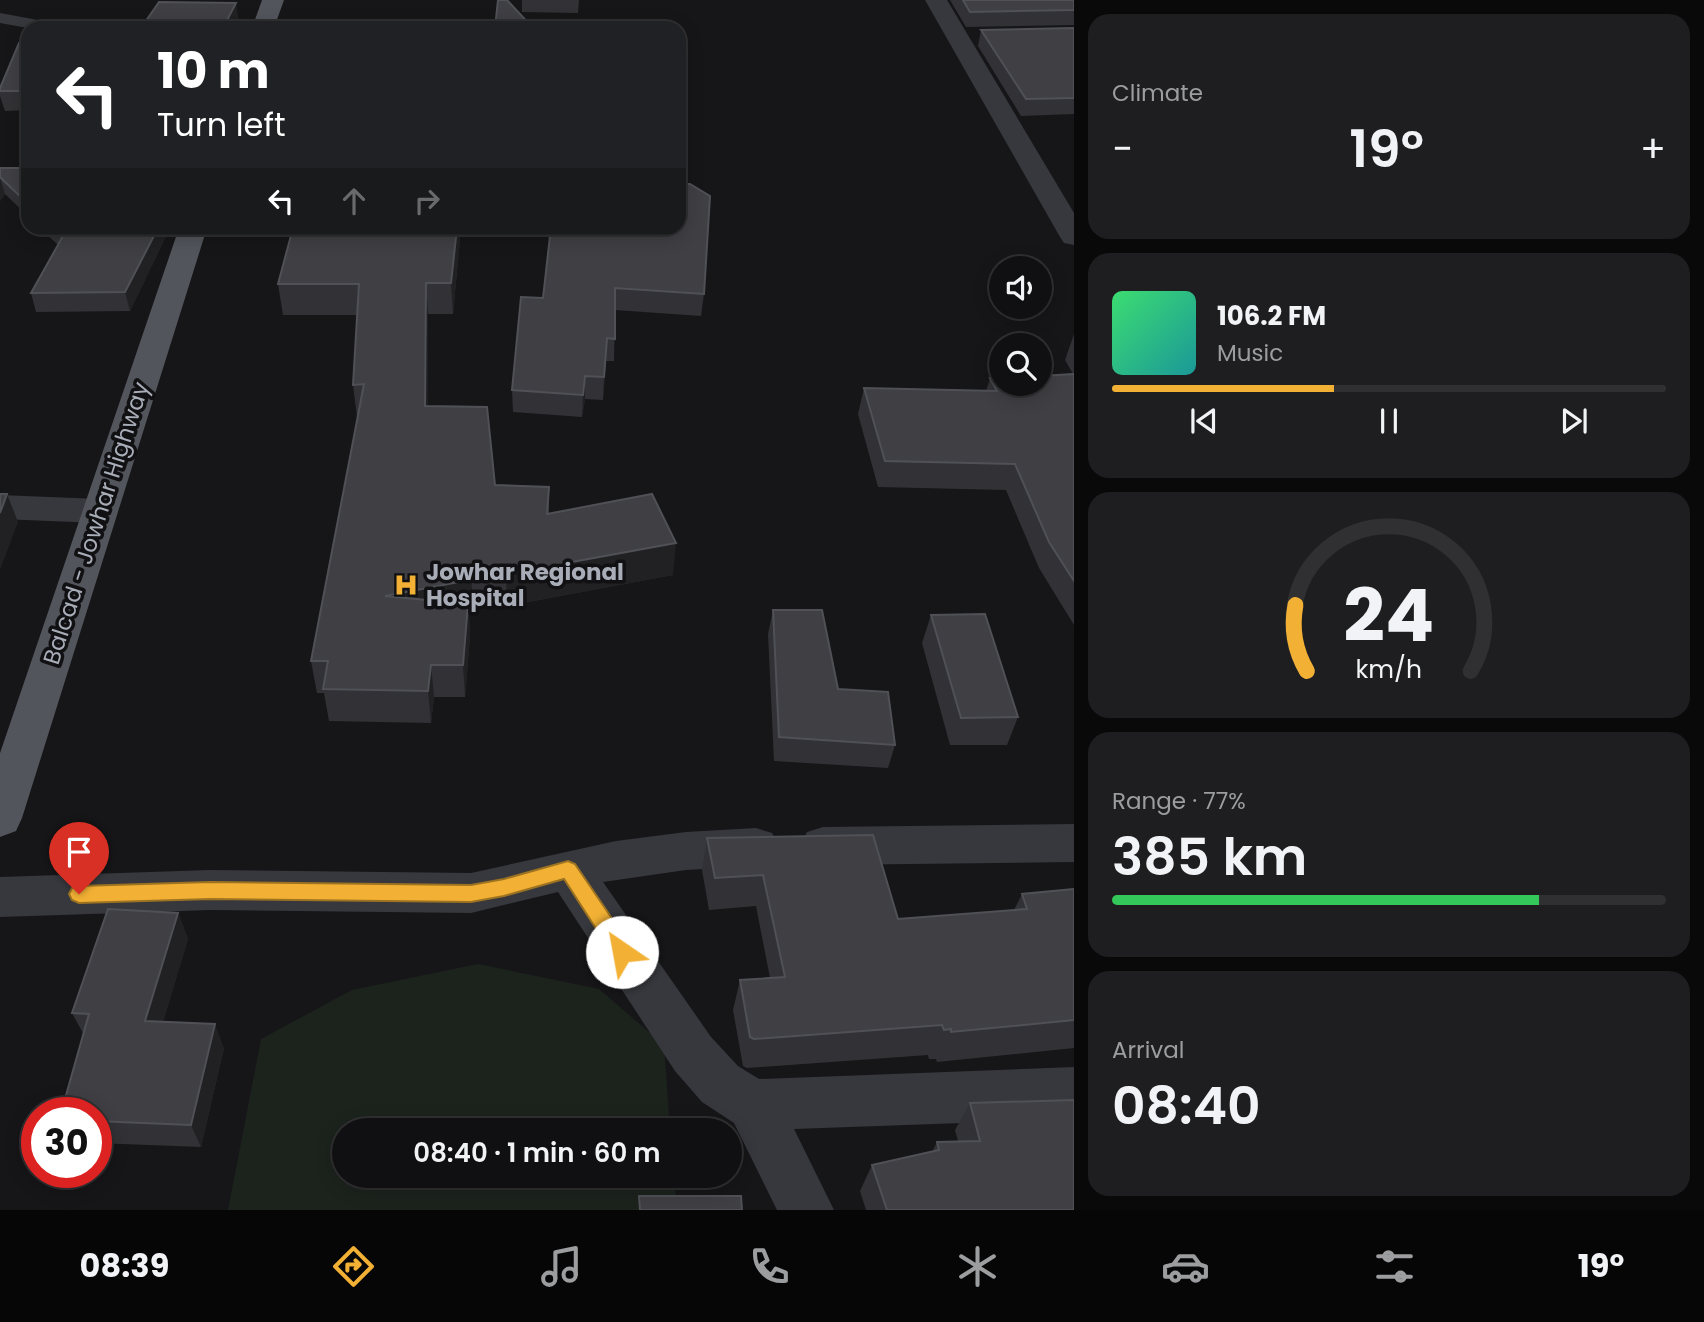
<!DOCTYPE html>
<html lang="en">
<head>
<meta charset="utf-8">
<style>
  :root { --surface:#101012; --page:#1e1e20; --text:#f1f3f6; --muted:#9c9d9f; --line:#303032; --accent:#f2b134 }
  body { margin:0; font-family:Poppins,sans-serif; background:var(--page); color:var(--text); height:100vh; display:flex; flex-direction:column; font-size:26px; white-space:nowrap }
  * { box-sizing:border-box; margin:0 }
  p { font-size:23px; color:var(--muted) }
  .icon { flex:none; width:38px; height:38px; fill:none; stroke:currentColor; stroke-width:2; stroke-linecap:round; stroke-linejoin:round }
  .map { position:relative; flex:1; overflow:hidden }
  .sheet { display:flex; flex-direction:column; gap:14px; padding:14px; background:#09090a; width:630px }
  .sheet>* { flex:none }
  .banner { position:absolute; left:21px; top:21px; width:665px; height:214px; border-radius:21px; box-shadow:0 4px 18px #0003,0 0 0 2px var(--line); background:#202124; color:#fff; overflow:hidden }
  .buttons { position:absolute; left:989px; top:256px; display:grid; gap:14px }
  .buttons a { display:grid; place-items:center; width:63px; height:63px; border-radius:50%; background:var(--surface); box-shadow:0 4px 18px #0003,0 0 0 2px var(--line); font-size:35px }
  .speed { position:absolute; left:21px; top:1097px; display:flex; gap:14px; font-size:35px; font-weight:700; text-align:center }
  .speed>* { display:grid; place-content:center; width:91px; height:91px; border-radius:50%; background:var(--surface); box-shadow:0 4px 18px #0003,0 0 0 2px var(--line); line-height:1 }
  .speed .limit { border:10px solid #d22; background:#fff; color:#111 }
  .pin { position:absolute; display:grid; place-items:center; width:60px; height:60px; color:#fff; margin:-72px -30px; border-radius:50% 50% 50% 0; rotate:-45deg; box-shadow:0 0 7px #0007 }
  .pin .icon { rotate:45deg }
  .me { position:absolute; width:77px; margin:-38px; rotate:327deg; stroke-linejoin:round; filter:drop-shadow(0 0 5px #0008) }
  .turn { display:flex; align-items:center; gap:24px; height:147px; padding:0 21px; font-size:32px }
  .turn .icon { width:91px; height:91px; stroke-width:2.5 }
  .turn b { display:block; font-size:49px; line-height:60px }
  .lanes { display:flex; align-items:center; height:66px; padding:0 21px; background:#0003; justify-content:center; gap:35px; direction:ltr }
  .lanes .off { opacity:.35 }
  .big { font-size:52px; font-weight:600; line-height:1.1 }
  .sheet .tile { flex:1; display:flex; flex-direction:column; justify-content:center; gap:10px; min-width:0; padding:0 24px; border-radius:21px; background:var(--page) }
  .sheet .dial { align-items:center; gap:0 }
  .dial svg { height:182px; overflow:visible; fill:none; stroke:var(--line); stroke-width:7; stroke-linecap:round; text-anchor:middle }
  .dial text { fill:var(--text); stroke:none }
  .song { display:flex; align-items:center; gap:21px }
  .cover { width:84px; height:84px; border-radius:10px; background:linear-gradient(135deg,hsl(140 70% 55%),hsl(180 70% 35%)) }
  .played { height:7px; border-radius:4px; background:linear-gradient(90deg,var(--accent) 40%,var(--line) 40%) }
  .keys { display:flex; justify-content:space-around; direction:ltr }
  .heat { display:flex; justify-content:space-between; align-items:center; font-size:38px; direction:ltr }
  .charge { height:10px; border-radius:5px; background:linear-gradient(90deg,#34c759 77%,var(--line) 0) }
  .trip { position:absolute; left:332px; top:1118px; width:410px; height:70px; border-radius:35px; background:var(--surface); box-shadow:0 4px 18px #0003,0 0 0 2px var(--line); font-weight:600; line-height:70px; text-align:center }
  .dock { display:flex; height:112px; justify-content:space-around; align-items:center; background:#060607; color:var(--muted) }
  .dock .icon { width:49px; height:49px }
  .dock .on { color:var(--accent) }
  .dock b { font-size:32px; color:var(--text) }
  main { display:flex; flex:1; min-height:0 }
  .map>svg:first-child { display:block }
  .green { fill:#1c231d }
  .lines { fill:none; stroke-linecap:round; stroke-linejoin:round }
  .service { fill:#37383d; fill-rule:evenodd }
  .minor { fill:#37383d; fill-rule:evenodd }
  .primary { fill:#53555c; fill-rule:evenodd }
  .wall { fill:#323236 }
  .shaded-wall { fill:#212124 }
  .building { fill:#3f3f44; stroke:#4f5156; stroke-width:2 }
  .route { fill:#f2b134; stroke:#9d7322; stroke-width:2 }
  .labels { text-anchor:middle; stroke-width:7; stroke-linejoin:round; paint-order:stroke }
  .street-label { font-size:23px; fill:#a8adb8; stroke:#111113 }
  .poi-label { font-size:23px; font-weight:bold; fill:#a8adb8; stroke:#111113; text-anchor:start }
</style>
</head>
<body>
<main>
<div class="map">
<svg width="1074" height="1210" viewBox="0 0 1074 1210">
  <rect width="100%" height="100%" fill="#161618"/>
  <path class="green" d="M 478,964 L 599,989 L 664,1045 L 670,1130 L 345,1130 L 345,1176 L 674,1176 L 677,1210 L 228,1210 L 261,1039 L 352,990 Z"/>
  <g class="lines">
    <path class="service" d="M 0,13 L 54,23 L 63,28 L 28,28 L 0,23 Z"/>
    <path class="minor" d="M 925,0 L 947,0 L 1074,213 L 1074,245 L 1064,243 L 1060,237 Z
      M 0,495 L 99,499 L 112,503 L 117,511 L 112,519 L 99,523 L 0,519 Z
      M 1074,824 L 1074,862 L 823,865 L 807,860 L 800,846 L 807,832 L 823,827 Z
      M 756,828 L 772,833 L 779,847 L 772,861 L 756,866 L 686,870 L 603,882 L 711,1037 L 738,1066 L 759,1079 L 1074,1067 L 1074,1119 L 794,1129 L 834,1210 L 777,1210 L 734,1123 L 702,1102 L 675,1071 L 558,892 L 471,913 L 210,910 L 0,917 L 0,877 L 210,870 L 471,873 L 616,841 L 686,832 Z"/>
    <path class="primary" d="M 262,0 L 284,0 L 274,28 L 252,28 Z
      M 179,228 L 207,228 L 22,818 L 16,831 L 0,837 L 0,753 Z"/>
  </g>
  <path class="wall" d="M 522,0 L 579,0 L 578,13 L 522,12 Z
    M 950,0 L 1074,0 L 1074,25 L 966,27 Z
    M 1074,28 L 1074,114 L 1021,116 L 978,46 L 981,30 Z
    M 28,43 L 28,110 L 5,111 L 0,96 L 0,88 Z
    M 0,168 L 28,168 L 28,216 L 5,194 L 0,201 Z
    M 40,228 L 170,228 L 130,311 L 36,312 L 31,293 L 58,245 Z
    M 293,228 L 461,228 L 453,314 L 428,314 L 428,406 L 495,485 L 549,487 L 549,514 L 673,575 L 507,606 L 473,606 L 472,613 L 469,613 L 470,637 L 465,697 L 434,697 L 431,723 L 329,721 L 324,693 L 317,693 L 311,661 L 358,417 L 357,417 L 353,385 L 357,315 L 283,315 L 278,284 Z
    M 550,236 L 704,294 L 701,316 L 615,310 L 614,361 L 606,361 L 603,400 L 585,399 L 582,417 L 513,412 L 512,390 L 543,298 Z
    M 1074,334 L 1074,625 L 1039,568 L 1006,490 L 878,487 L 858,414 L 864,388 L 986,391 L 990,378 L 1073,374 L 1065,360 Z
    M 773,610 L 838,689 L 895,745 L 888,768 L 774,761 L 768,634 Z
    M 931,615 L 1018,717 L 1007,745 L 950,745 L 922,643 Z
    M 707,838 L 898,919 L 1014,910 L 1022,894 L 1074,889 L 1074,1048 L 937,1062 L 936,1059 L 929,1059 L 928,1055 L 747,1068 L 743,1066 L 733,1010 L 740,980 L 770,978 L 756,906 L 709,910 L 702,870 Z
    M 178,913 L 188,939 L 163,1022 L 224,1048 L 201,1147 L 96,1143 L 96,1113 L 84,1035 L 72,1013 Z
    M 970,1103 L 1074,1210 L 866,1210 L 860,1191 L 872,1165 L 932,1152 L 937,1142 L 958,1141 L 955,1130 Z"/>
  <path class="shaded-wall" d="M 236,3 L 239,22 L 236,28 L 223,28 Z
    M 0,178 L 5,194 L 0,201 Z
    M 158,228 L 170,228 L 130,311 L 125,292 Z
    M 457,228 L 461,228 L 453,314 L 451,283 Z
    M 426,283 L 428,314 L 428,438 L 425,406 Z
    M 607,338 L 606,361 L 603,400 L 604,377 Z
    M 585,376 L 585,399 L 582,417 L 583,395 Z
    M 7,494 L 18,522 L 0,570 L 0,513 Z
    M 676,543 L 673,575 L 507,606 L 506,574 Z
    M 471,573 L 473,606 L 472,613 L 469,613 L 470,637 L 465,697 L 463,665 L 385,596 Z
    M 431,665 L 434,697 L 431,723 L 428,691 Z
    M 178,913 L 188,939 L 156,1046 L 145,1021 Z
    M 215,1024 L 224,1048 L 201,1147 L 191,1125 Z"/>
  <path class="building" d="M 498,0 L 507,0 L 533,28 L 495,28 Z
    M 963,0 L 1074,0 L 1074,10 L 970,12 Z
    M 159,2 L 236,3 L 223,28 L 141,28 Z
    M 1074,28 L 1074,98 L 1026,99 L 981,30 Z
    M 19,43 L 28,43 L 28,91 L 0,91 L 0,88 Z
    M 0,168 L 28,168 L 28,204 L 0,177 Z
    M 679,184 L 690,184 L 710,196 L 704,294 L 615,288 L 615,339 L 607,338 L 604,377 L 585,376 L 583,395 L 512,390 L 521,297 L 543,298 L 550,236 L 562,228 L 679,228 Z
    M 53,228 L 158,228 L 125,292 L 31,293 L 63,236 Z
    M 293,228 L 457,228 L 451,283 L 426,283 L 425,406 L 487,407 L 495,485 L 549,487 L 547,514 L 652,494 L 676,543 L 506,574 L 471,573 L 470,580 L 385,596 L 468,604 L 463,665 L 431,665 L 428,691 L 323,689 L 328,661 L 311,661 L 364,384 L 353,385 L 359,284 L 278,284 Z
    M 1074,374 L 1074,581 L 1049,542 L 1015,464 L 885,461 L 864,388 L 997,391 L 990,378 L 1001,378 L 1001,383 L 1040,383 L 1040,376 Z
    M 0,494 L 7,494 L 0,513 Z
    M 773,610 L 822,610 L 838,689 L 888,692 L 895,745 L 779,737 Z
    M 985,614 L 1018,717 L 961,718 L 931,615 Z
    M 873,835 L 898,919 L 1027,909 L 1022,894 L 1074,889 L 1074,1020 L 951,1032 L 951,1029 L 944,1030 L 942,1025 L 754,1039 L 750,1037 L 740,980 L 785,977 L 763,875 L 715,878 L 707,838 Z
    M 108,909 L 178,913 L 145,1021 L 215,1024 L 191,1125 L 96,1121 L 96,1113 L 61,1113 L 89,1014 L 72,1013 Z
    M 1074,1100 L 1074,1210 L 887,1210 L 872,1165 L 939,1150 L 937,1142 L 980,1141 L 970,1103 Z
    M 639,1196 L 741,1196 L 742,1210 L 640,1210 Z"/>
  <path class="route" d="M 568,861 L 575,864 L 630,945 L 632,952 L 630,958 L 622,961 L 615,958 L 564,879 L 504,896 L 471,902 L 210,899 L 79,903 L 72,900 L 69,894 L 72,888 L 79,886 L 210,882 L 471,885 L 504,879 Z"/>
  <defs>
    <g id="hospital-bare" transform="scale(1.89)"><path d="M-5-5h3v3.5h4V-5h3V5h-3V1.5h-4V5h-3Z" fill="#f2b134" stroke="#111113" stroke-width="2.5" paint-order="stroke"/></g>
  </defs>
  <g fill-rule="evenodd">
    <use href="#hospital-bare" x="406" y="585"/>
  </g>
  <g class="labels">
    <g class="street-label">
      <text transform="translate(96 523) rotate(-72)" y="8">Balcad - Jowhar Highway</text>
    </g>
    <g class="poi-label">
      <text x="426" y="580">Jowhar Regional<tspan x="426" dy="26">Hospital</tspan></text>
    </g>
  </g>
</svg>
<div class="buttons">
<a><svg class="icon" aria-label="sound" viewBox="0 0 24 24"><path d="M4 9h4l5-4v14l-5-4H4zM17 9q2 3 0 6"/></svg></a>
<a><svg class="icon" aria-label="search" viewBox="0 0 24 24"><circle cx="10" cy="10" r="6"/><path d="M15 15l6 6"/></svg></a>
</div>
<div class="speed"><div class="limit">30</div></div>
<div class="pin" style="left:79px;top:894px;background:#d93025"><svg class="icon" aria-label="arrive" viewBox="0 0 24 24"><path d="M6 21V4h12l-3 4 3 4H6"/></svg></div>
<svg class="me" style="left:622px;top:952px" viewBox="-20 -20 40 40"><circle r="19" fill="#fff"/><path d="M0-13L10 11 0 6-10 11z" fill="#f2b134"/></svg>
<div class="trip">08:40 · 1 min · 60 m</div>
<div class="banner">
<div class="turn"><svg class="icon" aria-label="left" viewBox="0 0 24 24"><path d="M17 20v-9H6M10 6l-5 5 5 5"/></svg><div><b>10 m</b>Turn left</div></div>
<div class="lanes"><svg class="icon" aria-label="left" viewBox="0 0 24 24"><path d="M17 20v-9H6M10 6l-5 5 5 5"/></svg><svg class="icon off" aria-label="ahead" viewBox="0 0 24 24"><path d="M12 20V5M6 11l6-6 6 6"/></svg><svg class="icon off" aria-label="right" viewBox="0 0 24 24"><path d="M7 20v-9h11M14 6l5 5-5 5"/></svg></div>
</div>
</div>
<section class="sheet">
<div class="tile"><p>Climate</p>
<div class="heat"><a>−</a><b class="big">19°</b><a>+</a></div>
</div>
<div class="tile">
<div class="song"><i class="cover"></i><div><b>106.2 FM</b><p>Music</p></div></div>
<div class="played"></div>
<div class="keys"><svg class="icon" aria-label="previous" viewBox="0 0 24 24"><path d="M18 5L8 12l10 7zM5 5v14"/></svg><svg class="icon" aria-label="pause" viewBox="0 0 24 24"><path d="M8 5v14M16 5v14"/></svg><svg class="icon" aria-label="next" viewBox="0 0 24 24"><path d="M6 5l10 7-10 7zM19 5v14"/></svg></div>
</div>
<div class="tile dial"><svg viewBox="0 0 100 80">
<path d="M14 69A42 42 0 1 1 86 69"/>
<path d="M14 69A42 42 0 0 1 9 40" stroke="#f2b134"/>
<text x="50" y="56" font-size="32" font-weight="700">24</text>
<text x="50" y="72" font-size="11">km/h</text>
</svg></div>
<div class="tile"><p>Range · 77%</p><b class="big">385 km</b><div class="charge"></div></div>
<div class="tile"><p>Arrival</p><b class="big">08:40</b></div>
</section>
</main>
<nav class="dock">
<b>08:39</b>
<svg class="icon on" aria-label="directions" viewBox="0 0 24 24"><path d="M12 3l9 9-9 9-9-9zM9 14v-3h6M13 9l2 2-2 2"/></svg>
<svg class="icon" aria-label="music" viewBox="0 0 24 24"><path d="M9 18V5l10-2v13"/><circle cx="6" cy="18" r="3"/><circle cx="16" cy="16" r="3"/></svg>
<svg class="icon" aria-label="phone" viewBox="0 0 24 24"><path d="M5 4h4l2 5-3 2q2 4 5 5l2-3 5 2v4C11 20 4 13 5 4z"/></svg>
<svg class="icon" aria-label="climate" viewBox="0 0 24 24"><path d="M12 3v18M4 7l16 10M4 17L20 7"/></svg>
<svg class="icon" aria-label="car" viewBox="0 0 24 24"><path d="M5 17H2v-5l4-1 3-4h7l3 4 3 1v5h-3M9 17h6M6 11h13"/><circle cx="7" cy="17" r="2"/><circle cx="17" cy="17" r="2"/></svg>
<svg class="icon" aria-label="filters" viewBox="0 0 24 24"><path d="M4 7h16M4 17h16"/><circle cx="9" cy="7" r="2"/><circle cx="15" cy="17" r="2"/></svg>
<b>19°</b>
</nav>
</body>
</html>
